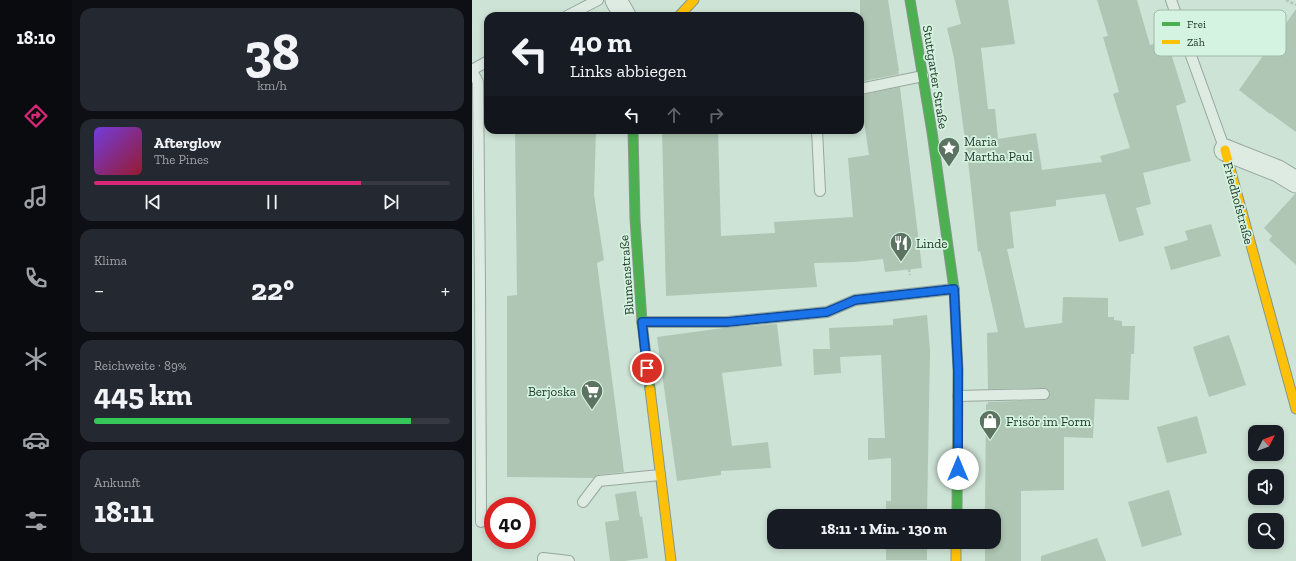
<!DOCTYPE html>
<html lang="de">
<head>
<meta charset="utf-8">
<style>
  :root { --surface:#171b24; --page:#242831; --text:#f1f3f6; --muted:#9ea1a6; --line:#363941; --accent:#db2777 }
  body { margin:0; font-family:"Zilla Slab",serif; background:var(--page); color:var(--text); height:100vh; display:flex; flex-direction:column; font-size:15px; white-space:nowrap }
  * { box-sizing:border-box; margin:0 }
  p { font-size:13px; color:var(--muted) }
  .icon { flex:none; width:22px; height:22px; fill:none; stroke:currentColor; stroke-width:2; stroke-linecap:round; stroke-linejoin:round }
  .map { position:relative; flex:1; overflow:hidden }
  .sheet { display:flex; flex-direction:column; gap:8px; padding:8px; background:#0d0f14; width:400px }
  .sheet>* { flex:none }
  .hud { position:absolute; left:12px; top:12px; width:380px; height:122px; border-radius:12px; box-shadow:0 2px 6px #0003; background:#171b24; color:var(--text); overflow:hidden }
  .needle { width:26px; rotate:48deg }
  .tools { position:absolute; left:776px; top:425px; display:grid; gap:8px }
  .tools a { display:grid; place-items:center; width:36px; height:36px; border-radius:8px; background:var(--surface); box-shadow:0 2px 6px #0003; font-size:20px }
  .speed { position:absolute; left:12px; top:497px; display:flex; gap:8px; font-size:20px; font-weight:700; text-align:center }
  .speed>* { display:grid; place-content:center; width:52px; height:52px; border-radius:50%; background:var(--surface); box-shadow:0 2px 6px #0003; line-height:1 }
  .speed .limit { border:6px solid #d22; background:#fff; color:#111 }
  .pin { position:absolute; display:grid; place-items:center; width:34px; height:34px; color:#fff; margin:-17px; border:2px solid #fff; border-radius:50%; box-shadow:0 1px 4px #0007 }
  .me { position:absolute; width:44px; margin:-22px; rotate:0deg; stroke-linejoin:round; filter:drop-shadow(0 0 3px #0008) }
  .turn { display:flex; align-items:center; gap:14px; height:84px; padding:0 20px; font-size:18px }
  .turn .icon { width:52px; height:52px; stroke-width:2.5 }
  .turn b { display:block; font-size:28px; line-height:34px }
  .lanes { display:flex; align-items:center; height:38px; padding:0 20px; background:#0003; justify-content:center; gap:20px; direction:ltr }
  .lanes .off { opacity:.35 }
  .big { font-size:30px; font-weight:700; line-height:1.1 }
  .sheet .widget { flex:1; display:flex; flex-direction:column; justify-content:center; gap:6px; min-width:0; padding:0 14px; border-radius:12px; background:var(--page) }
  .sheet .dial { align-items:center; gap:0 }
  .dial b { font-size:52px; line-height:1 }
  .song { display:flex; align-items:center; gap:12px }
  .cover { width:48px; height:48px; border-radius:6px; background:linear-gradient(135deg,hsl(260 70% 55%),hsl(350 70% 35%)) }
  .played { height:4px; border-radius:2px; background:linear-gradient(90deg,var(--accent) 75%,var(--line) 75%) }
  .keys { display:flex; justify-content:space-around; direction:ltr }
  .heat { display:flex; justify-content:space-between; align-items:center; font-size:22px; direction:ltr }
  .charge { height:6px; border-radius:3px; background:linear-gradient(90deg,#34c759 89%,var(--line) 0) }
  .trip { position:absolute; left:295px; top:509px; width:234px; height:40px; border-radius:12px; background:var(--surface); box-shadow:0 2px 6px #0003; font-weight:700; line-height:40px; text-align:center }
  main { display:flex; flex:1; min-height:0 }
  .menu { display:flex; flex-direction:column; width:72px; justify-content:space-around; align-items:center; background:#090b0e; color:var(--muted) }
  .menu .icon { width:28px; height:28px }
  .menu .selected { color:var(--accent) }
  .menu b { font-size:18px; color:var(--text) }
  .map>svg:first-child { display:block }
  .building { fill:#aec6b3 }
  .lines { fill:none; stroke-linecap:round; stroke-linejoin:round }
  .lane-casing { stroke:#96a89b; stroke-width:12 }
  .street-casing { stroke:#96a89b; stroke-width:23 }
  .fast-casing { stroke:#86988b; stroke-width:11 }
  .slow-casing { stroke:#86988b; stroke-width:11 }
  .path { stroke:#b5c4ba; stroke-width:2.5; stroke-dasharray:3 2; stroke-linecap:butt }
  .lane { stroke:#deebe3; stroke-width:10 }
  .street { stroke:#deebe3; stroke-width:21 }
  .fast { stroke:#4caf50; stroke-width:9 }
  .slow { stroke:#ffc107; stroke-width:9 }
  .route-casing { stroke:#114b97; stroke-width:10 }
  .route { stroke:#1a73e8; stroke-width:7 }
  .labels { text-anchor:middle; stroke-width:3.5; stroke-linejoin:round; paint-order:stroke }
  .street-label { font-size:13px; fill:#1f3623; stroke:#d4f3e0 }
  .poi-label { font-size:13px; fill:#1f3623; stroke:#d4f3e0; text-anchor:start }
  .key { fill:#d4f3e0; stroke:#9ebaa7; stroke-width:1 }
  .key-label { font-size:11px; fill:#1f3623 }
</style>
</head>
<body>
<main>
<nav class="menu">
<b>18:10</b>
<svg class="icon selected" aria-label="directions" viewBox="0 0 24 24"><path d="M12 3l9 9-9 9-9-9zM9 14v-3h6M13 9l2 2-2 2"/></svg>
<svg class="icon" aria-label="music" viewBox="0 0 24 24"><path d="M9 18V5l10-2v13"/><circle cx="6" cy="18" r="3"/><circle cx="16" cy="16" r="3"/></svg>
<svg class="icon" aria-label="phone" viewBox="0 0 24 24"><path d="M5 4h4l2 5-3 2q2 4 5 5l2-3 5 2v4C11 20 4 13 5 4z"/></svg>
<svg class="icon" aria-label="climate" viewBox="0 0 24 24"><path d="M12 3v18M4 7l16 10M4 17L20 7"/></svg>
<svg class="icon" aria-label="car" viewBox="0 0 24 24"><path d="M5 17H2v-5l4-1 3-4h7l3 4 3 1v5h-3M9 17h6M6 11h13"/><circle cx="7" cy="17" r="2"/><circle cx="17" cy="17" r="2"/></svg>
<svg class="icon" aria-label="filters" viewBox="0 0 24 24"><path d="M4 7h16M4 17h16"/><circle cx="9" cy="7" r="2"/><circle cx="15" cy="17" r="2"/></svg>
</nav>
<section class="sheet">
<div class="widget dial"><b>38</b><p>km/h</p></div>
<div class="widget">
<div class="song"><i class="cover"></i><div><b>Afterglow</b><p>The Pines</p></div></div>
<div class="played"></div>
<div class="keys"><svg class="icon" aria-label="previous" viewBox="0 0 24 24"><path d="M18 5L8 12l10 7zM5 5v14"/></svg><svg class="icon" aria-label="pause" viewBox="0 0 24 24"><path d="M8 5v14M16 5v14"/></svg><svg class="icon" aria-label="next" viewBox="0 0 24 24"><path d="M6 5l10 7-10 7zM19 5v14"/></svg></div>
</div>
<div class="widget"><p>Klima</p>
<div class="heat"><a>−</a><b class="big">22°</b><a>+</a></div>
</div>
<div class="widget"><p>Reichweite · 89%</p><b class="big">445 km</b><div class="charge"></div></div>
<div class="widget"><p>Ankunft</p><b class="big">18:11</b></div>
</section>
<div class="map">
<svg width="824" height="561" viewBox="0 0 824 561">
  <rect width="100%" height="100%" fill="#cde3d5"/>
  <path class="building" d="M 388,0 L 416,0 L 427,71 L 426,71 L 427,74 L 388,82 Z
    M 483,0 L 536,0 L 543,44 L 509,48 L 516,109 L 523,109 L 526,139 L 564,133 L 570,170 L 630,162 L 628,156 L 658,148 L 641,94 L 647,92 L 631,37 L 636,36 L 625,0 L 665,0 L 678,45 L 695,40 L 714,102 L 704,106 L 719,161 L 671,173 L 679,204 L 664,208 L 672,235 L 647,242 L 633,194 L 584,200 L 584,206 L 538,212 L 542,248 L 535,249 L 553,328 L 590,323 L 591,297 L 636,298 L 636,317 L 642,317 L 642,320 L 650,321 L 650,326 L 663,326 L 662,354 L 659,354 L 657,400 L 623,399 L 621,438 L 592,437 L 592,490 L 549,491 L 549,561 L 513,561 L 513,542 L 522,542 L 522,516 L 513,516 L 514,404 L 516,404 L 516,402 L 573,400 L 577,397 L 578,393 L 575,389 L 572,388 L 516,389 L 515,333 L 526,332 L 508,251 L 506,252 L 497,169 L 482,58 L 475,28 L 489,24 Z
    M 824,9 L 824,132 L 798,113 L 798,114 L 767,90 Z
    M 428,87 L 450,268 L 413,272 L 411,259 L 382,262 L 342,263 L 345,287 L 194,296 L 190,130 L 246,130 L 249,236 L 303,233 L 302,222 L 381,217 L 376,158 L 397,155 L 388,95 Z
    M 43,130 L 124,130 L 122,195 L 132,260 L 125,263 L 152,472 L 126,475 L 121,478 L 35,477 L 35,296 L 45,295 Z
    M 823,194 L 824,194 L 824,265 L 797,240 L 800,236 L 792,228 Z
    M 739,224 L 749,256 L 699,270 L 692,247 L 716,240 L 713,231 Z
    M 455,315 L 458,351 L 455,516 L 414,516 L 414,501 L 419,501 L 419,458 L 396,460 L 396,438 L 413,438 L 409,355 L 368,357 L 369,373 L 342,375 L 341,349 L 358,349 L 357,328 L 421,325 L 421,319 Z
    M 305,324 L 310,366 L 250,373 L 260,446 L 296,442 L 299,468 L 249,471 L 249,475 L 205,481 L 185,337 L 251,328 Z
    M 757,335 L 774,385 L 737,397 L 721,347 Z
    M 725,416 L 735,453 L 695,463 L 685,427 Z
    M 697,490 L 710,535 L 670,547 L 656,502 Z
    M 164,491 L 168,517 L 170,516 L 176,558 L 152,561 L 138,561 L 133,522 L 147,520 L 143,494 Z
    M 625,538 L 634,561 L 569,561 L 569,556 Z
    M 414,542 L 455,542 L 455,560 L 414,560 Z"/>
  <g class="lines">
    <g class="lane-casing">
      <path id="lane" d="M 699,0 L 753,150
        M 95,16 L 126,0
        M 0,70 L 16,61
        M 0,71 L 6,82 L 8,284 L 9,522
        M 388,89 L 451,76
        M 345,130 L 348,191
        M 170,322 L 255,322 L 355,312 L 383,300 L 482,289
        M 486,396 L 572,394
        M 111,502 L 127,481 L 188,475
        M 71,561 L 71,558 L 97,561"/>
    </g>
    <g class="street-casing">
      <path id="street" d="M 144,0 L 153,16
        M 753,150 L 806,171 L 824,182"/>
    </g>
    <g class="fast-casing">
      <path id="fast" d="M 438,0 L 460,132 L 482,289 L 486,370 L 485,516
        M 161,130 L 163,219 L 170,322 L 178,389"/>
    </g>
    <g class="slow-casing">
      <path id="slow" d="M 207,16 L 222,0
        M 753,150 L 824,409
        M 178,389 L 199,561
        M 484,542 L 484,561"/>
    </g>
    <path class="path" d="M 814,0 L 824,5
      M 437,269 L 438,275"/>
    <use href="#lane" class="lane"/>
    <use href="#street" class="street"/>
    <use href="#fast" class="fast"/>
    <use href="#slow" class="slow"/>
  </g>
  <g class="lines">
    <g class="route-casing">
      <path id="route" d="M 175,368 L 170,322 L 255,322 L 355,312 L 383,300 L 482,289 L 486,370 L 486,469"/>
    </g>
    <use href="#route" class="route"/>
  </g>
  <defs>
    <g id="sight-pin" transform="scale(1.15)"><path d="M0 17L-7.5 6A9.5 9.5 0 1 1 7.5 6Z" fill="#5c7361" stroke="#d4f3e0"/><path d="M0-6L1.8-2.2L6-1.7L2.9 1.2L3.7 5.4L0 3.3L-3.7 5.4L-2.9 1.2L-6-1.7L-1.8-2.2Z" fill="#fff"/></g>
    <g id="restaurant-pin" transform="scale(1.15)"><path d="M0 17L-7.5 6A9.5 9.5 0 1 1 7.5 6Z" fill="#5c7361" stroke="#d4f3e0"/><path d="M-5-6h1v4h1v-4h1v4h1v-4h1v5L-1.5 .5V6h-2V.5L-5-1ZM5-6V6H3V1.5H1.5Q1.5-4 5-6Z" fill="#fff"/></g>
    <g id="supermarket-pin" transform="scale(1.15)"><path d="M0 17L-7.5 6A9.5 9.5 0 1 1 7.5 6Z" fill="#5c7361" stroke="#d4f3e0"/><path d="M-6-5.5h2.5l.6 2H6L4.5 2H-2.5L-4.4-4H-6ZM-1.5 3.2a1.3 1.3 0 1 0 .1 0ZM3 3.2a1.3 1.3 0 1 0 .1 0Z" fill="#fff"/></g>
    <g id="shop-pin" transform="scale(1.15)"><path d="M0 17L-7.5 6A9.5 9.5 0 1 1 7.5 6Z" fill="#5c7361" stroke="#d4f3e0"/><path d="M-5-2.5h2.3a2.7 3.5 0 0 1 5.4 0H5L5.5 6h-11ZM-1.5-2.5h3a1.5 2.3 0 0 0-3 0Z" fill="#fff"/></g>
  </defs>
  <g fill-rule="evenodd">
    <use href="#sight-pin" x="477" y="148"/>
    <use href="#restaurant-pin" x="429" y="243"/>
    <use href="#supermarket-pin" x="120" y="391"/>
    <use href="#shop-pin" x="518" y="421"/>
  </g>
  <g class="labels">
    <g class="street-label">
      <text transform="translate(464 77) rotate(81)" y="5">Stuttgarter Straße</text>
      <text transform="translate(767 203) rotate(75)" y="5">Friedhofstraße</text>
      <text transform="translate(154 275) rotate(-94)" y="5">Blumenstraße</text>
    </g>
    <g class="poi-label">
      <text x="492" y="146">Maria<tspan x="492" dy="15">Martha Paul</tspan></text>
      <text x="444" y="248">Linde</text>
      <text x="104" y="396" text-anchor="end">Berjoska</text>
      <text x="534" y="426">Frisör im Form</text>
    </g>
  </g>
  <rect x="682" y="10" width="132" height="46" rx="6" class="key"/>
  <rect x="690" y="22" width="18" height="4" fill="#4caf50"/>
  <rect x="690" y="40" width="18" height="4" fill="#ffc107"/>
  <g class="key-label">
    <text x="715" y="28">Frei</text>
    <text x="715" y="46">Zäh</text>
  </g>
</svg>
<div class="tools">
<a><svg class="needle" viewBox="-14 -14 28 28"><path d="M0-13l5 13h-10z" fill="#e53935"/><path d="M0 13l5-13h-10z" fill="#9ea1a6"/></svg></a>
<a><svg class="icon" aria-label="sound" viewBox="0 0 24 24"><path d="M4 9h4l5-4v14l-5-4H4zM17 9q2 3 0 6"/></svg></a>
<a><svg class="icon" aria-label="search" viewBox="0 0 24 24"><circle cx="10" cy="10" r="6"/><path d="M15 15l6 6"/></svg></a>
</div>
<div class="speed"><div class="limit">40</div></div>
<div class="pin" style="left:175px;top:368px;background:#d93025"><svg class="icon" aria-label="arrive" viewBox="0 0 24 24"><path d="M6 21V4h12l-3 4 3 4H6"/></svg></div>
<svg class="me" style="left:486px;top:469px" viewBox="-20 -20 40 40"><circle r="19" fill="#fff"/><path d="M0-13L10 11 0 6-10 11z" fill="#1a73e8"/></svg>
<div class="trip">18:11 · 1 Min. · 130 m</div>
<div class="hud">
<div class="turn"><svg class="icon" aria-label="left" viewBox="0 0 24 24"><path d="M17 20v-9H6M10 6l-5 5 5 5"/></svg><div><b>40 m</b>Links abbiegen</div></div>
<div class="lanes"><svg class="icon" aria-label="left" viewBox="0 0 24 24"><path d="M17 20v-9H6M10 6l-5 5 5 5"/></svg><svg class="icon off" aria-label="ahead" viewBox="0 0 24 24"><path d="M12 20V5M6 11l6-6 6 6"/></svg><svg class="icon off" aria-label="right" viewBox="0 0 24 24"><path d="M7 20v-9h11M14 6l5 5-5 5"/></svg></div>
</div>
</div>
</main>
</body>
</html>
